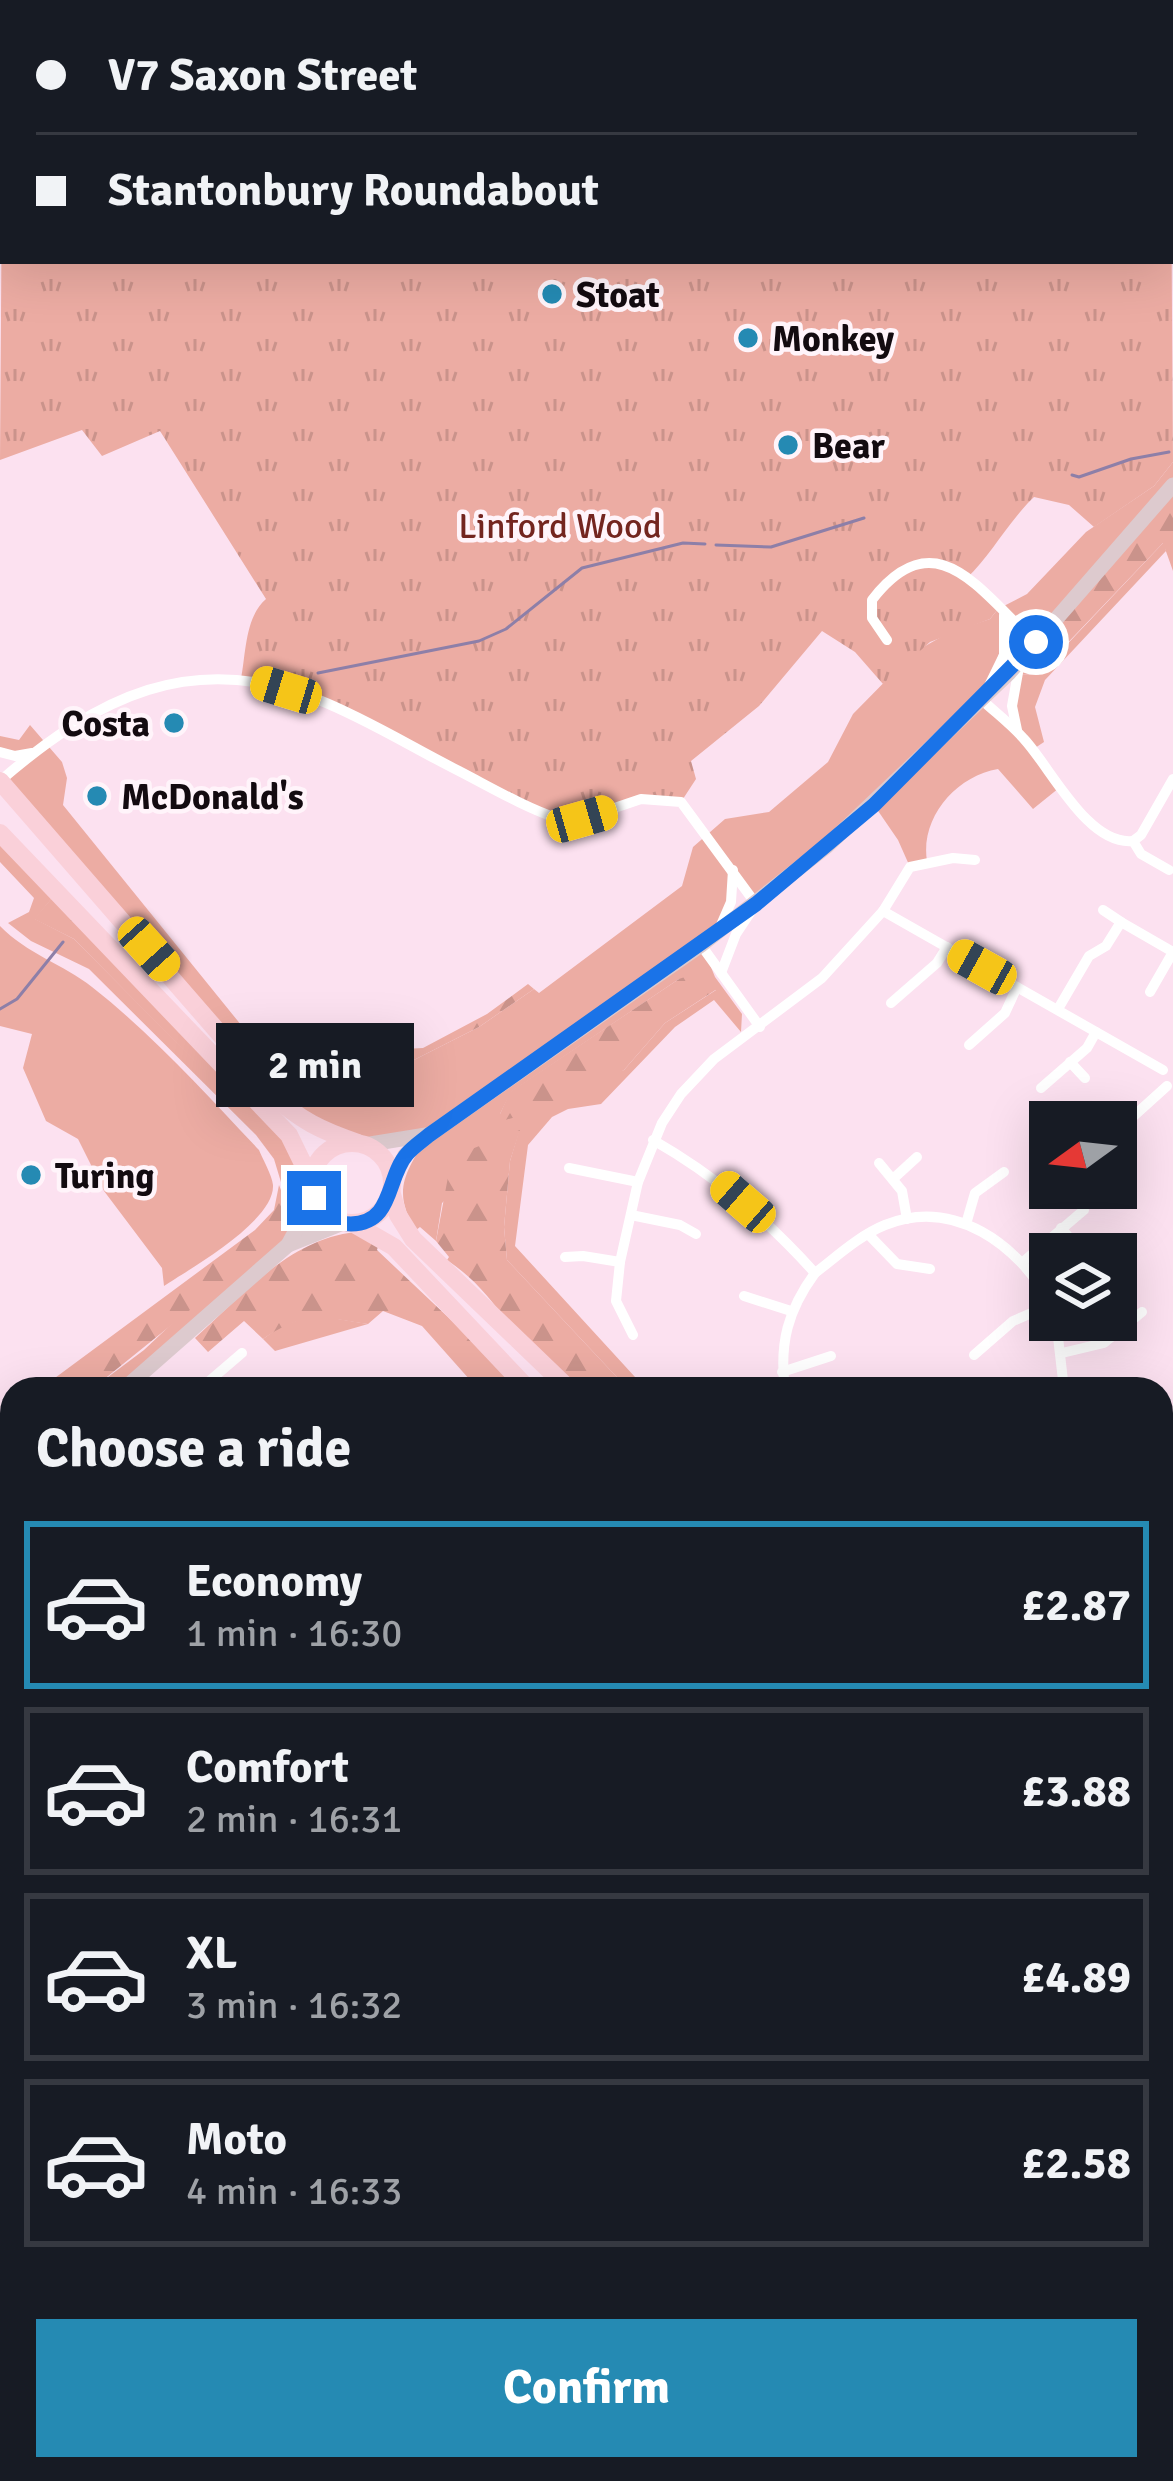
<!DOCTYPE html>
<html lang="en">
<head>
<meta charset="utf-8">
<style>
	:root { --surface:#171b24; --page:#20242c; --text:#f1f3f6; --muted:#9ea1a6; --line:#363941; --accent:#258ab3 }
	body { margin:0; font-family:Signika,sans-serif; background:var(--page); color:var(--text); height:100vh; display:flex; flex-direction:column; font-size:45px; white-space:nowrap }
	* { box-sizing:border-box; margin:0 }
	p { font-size:39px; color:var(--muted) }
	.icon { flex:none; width:66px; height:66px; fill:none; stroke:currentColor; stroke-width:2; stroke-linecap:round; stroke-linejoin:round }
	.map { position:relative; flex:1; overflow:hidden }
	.side { position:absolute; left:0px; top:1377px; width:1173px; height:1104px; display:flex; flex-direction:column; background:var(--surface); border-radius:36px 36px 0 0; box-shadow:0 12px 48px #0002 }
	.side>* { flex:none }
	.banner { position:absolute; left:0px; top:0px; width:1173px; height:264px; box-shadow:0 12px 48px #0002; display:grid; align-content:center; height:264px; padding:0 36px; background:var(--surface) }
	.needle { width:78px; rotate:255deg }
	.controls { position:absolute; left:1029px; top:1101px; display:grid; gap:24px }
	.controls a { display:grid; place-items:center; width:108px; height:108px; border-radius:0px; background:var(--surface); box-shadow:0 12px 48px #0002; font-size:60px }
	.end { position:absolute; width:54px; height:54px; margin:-27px; border:15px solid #1a73e8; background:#fff; box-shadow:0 0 0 6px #fff }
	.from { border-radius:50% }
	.bubble { position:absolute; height:84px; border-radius:0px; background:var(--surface); box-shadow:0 12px 48px #0002; font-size:39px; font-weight:800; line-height:84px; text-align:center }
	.car { position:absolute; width:36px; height:72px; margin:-36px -18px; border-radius:15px; box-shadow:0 0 9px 3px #0007; background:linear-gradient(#f5c518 24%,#345 0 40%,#f5c518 0 76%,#345 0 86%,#f5c518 0) }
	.banner b { display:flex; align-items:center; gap:42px; height:114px; font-size:45px }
	.banner b+b { border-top:3px solid var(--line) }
	.banner i { width:30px; height:30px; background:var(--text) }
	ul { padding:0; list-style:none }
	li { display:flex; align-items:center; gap:36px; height:168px; margin:0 24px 18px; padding:0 12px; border:6px solid var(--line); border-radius:0px }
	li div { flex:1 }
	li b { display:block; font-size:45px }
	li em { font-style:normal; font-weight:800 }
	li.active { border-color:var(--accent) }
	li>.icon { width:108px; height:108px; stroke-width:1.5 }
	h2 { padding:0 36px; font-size:54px; line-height:144px }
	.primary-button { display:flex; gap:24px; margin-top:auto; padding:24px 36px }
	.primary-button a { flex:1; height:138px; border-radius:0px; background:var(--accent); color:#fff; font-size:48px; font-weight:800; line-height:138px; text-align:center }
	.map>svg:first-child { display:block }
</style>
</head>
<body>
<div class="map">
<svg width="1173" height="2481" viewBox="0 0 1173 2481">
	<defs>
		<pattern id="forest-firs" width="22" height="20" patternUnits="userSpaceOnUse" patternTransform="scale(3)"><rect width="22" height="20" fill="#ecaca3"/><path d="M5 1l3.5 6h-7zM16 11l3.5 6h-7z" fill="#ca938b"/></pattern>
		<pattern id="park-tufts" width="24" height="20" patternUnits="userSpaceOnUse" patternTransform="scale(3)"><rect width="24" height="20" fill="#ecaca3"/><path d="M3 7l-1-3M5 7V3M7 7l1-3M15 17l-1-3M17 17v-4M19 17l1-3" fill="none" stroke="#ca938b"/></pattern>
		<pattern id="garden-dots" width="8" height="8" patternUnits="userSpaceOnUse" patternTransform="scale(3)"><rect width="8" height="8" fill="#ecaca3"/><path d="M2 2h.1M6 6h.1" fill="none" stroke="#ca938b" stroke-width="1.8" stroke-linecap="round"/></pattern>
	</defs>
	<rect width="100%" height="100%" fill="#fce1f0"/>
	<g fill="#ecaca3" fill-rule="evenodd">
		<path d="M1173 462V485L1036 642 1006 616V635L982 700 1016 731 1017 674 1038 675 1164 542 1166 551 1045 680 1035 707 1044 742 1032 750 1059 788 1033 809 998 769C956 776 920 818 927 861L910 867 898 840 874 805 756 904 734 872 727 914 702 945 715 977 742 1014 741 1032 714 1000 675 1027 601 1104 568 1109 552 1117 528 1145 515 1246 646 1389H628L507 1260 504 1227 510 1161 519 1131 442 1203 436 1241 420 1227 416 1230C391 1191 406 1171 428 1136L364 1145 297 1119 290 1096 272 1094 0 781 31 754 0 752V736L19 740 30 725 62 762 67 778 63 805 250 1036 258 1028 303 1070 360 1058 404 1065 479 1027 534 989 539 993 682 886 693 847 725 819 769 812 828 762 853 714 913 653 948 633 990 619 998 609 1027 594 1086 532 1154 486ZM679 979 716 990 665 1023 624 1070 500 1114 511 1092Z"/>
		<polygon points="0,833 57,892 35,919 74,939 211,1077 229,1073 289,1135 311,1180 288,1245 113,1389 92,1389 144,1350 290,1212 274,1159 256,1135 89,969 31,941 8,923 29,912 34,898 0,862"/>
		<path d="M0 926C27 954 63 964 92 987 152 1034 207 1095 259 1150 263 1160 272 1175 273 1185 275 1221 191 1268 164 1286L162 1268 104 1191 78 1139 46 1121 23 1068 32 1034 0 1026Z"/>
		<polygon points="314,1315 368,1324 275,1351 263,1339 281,1326"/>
	</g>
	<g fill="url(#forest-firs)">
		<polygon points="1173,485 1173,571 1163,543 1037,675 1017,674"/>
		<polygon points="57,892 229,1073 211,1078 74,939 34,919"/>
		<polygon points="702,971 717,989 665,1023 624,1070 565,1103 505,1120 500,1114 510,1092 679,979"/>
		<polygon points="528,984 534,989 479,1027 404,1065 360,1058 303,1070 291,1055 423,1048 487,1014"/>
		<path d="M520 1130 510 1161 504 1227 507 1260 628 1389H569C553 1373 534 1357 520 1339 497 1308 480 1282 447 1260L449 1257 436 1241 448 1177 464 1152Z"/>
		<polygon points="279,1185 290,1213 247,1264 92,1389 40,1389 255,1230 274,1210"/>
		<path d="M355 1232 379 1243 377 1250 524 1389H478L422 1326 383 1311 368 1324C324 1317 302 1311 263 1339L244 1321 208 1352 195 1338C243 1295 288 1240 355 1232Z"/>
	</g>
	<g fill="url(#park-tufts)">
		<polygon points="61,0 1150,0 1155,3 54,3"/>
		<path d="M1170 14 1173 462 1154 486 1094 527 1069 505 1034 497C1008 522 991 555 967 578L998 609 990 619 930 642 883 684 855 652 822 631 759 706 691 761 696 779 681 802 641 799 605 813 559 819 319 700 241 679C246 653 245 617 266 599L160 431 102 456 82 430 0 460 3 25V261H1170Z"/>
		<polygon points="0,2305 12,2346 12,2443 7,2447 12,2469 19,2469 26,2481 0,2481"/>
	</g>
	<polygon fill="url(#garden-dots)" points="964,2469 1103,2469 1090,2481 967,2481"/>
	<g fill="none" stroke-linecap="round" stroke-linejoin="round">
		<g stroke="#8d7fa8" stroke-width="3">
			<polyline points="1072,475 1079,477 1131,459 1169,452"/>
			<polyline points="716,545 771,547 864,518"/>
			<polyline points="318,673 479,641 506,629 582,568 683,543 705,544"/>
			<polyline points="0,1009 17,999 63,942"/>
		</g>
		<g stroke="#fff" stroke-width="10">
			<path d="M1004 615V655L982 700C996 713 1012 725 1024 739 1051 768 1088 846 1133 841"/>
			<path d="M887 640 872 618V600C937 516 982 595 1036 642"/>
			<polyline points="1017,730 1012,706 1019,667"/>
			<polyline points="0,752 15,756 32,753"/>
			<path d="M0 781C97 697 192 649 319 700 367 719 413 748 459 771 492 788 524 807 559 819H582L641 799 681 802 756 904 736 934 721 973"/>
			<polyline points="1133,841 1141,835 1173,779"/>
			<polyline points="1133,841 1141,854 1169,870"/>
			<polyline points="1103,910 1121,922"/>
			<polyline points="883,911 1163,1070"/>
			<polyline points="721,925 731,902 733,870"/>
			<polyline points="701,945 760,1027"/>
			<polyline points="891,1003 937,963 947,947"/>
			<polyline points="1058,1009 1089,956 1106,946 1121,922 1173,952 1150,992"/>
			<polyline points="969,1045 1005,1013 1017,987"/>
			<polyline points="1070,1062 1085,1078"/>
			<polyline points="1041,1088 1087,1048 1096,1032"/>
			<polyline points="1116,1132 1167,1086"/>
			<path d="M653 1140C716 1176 766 1219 815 1273 836 1257 860 1235 885 1225 954 1197 1019 1245 1050 1303"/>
			<polyline points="879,1163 902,1191 907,1219"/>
			<polyline points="569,1168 638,1182"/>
			<polyline points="894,1178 917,1157"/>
			<polyline points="631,1215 680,1225 696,1234"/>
			<polyline points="966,1224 975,1193 1004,1172"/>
			<polyline points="1061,1228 1073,1242"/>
			<polyline points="868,1234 897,1264 930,1269"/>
			<polyline points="565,1257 583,1256 620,1262"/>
			<polyline points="1024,1261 1084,1210"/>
			<polyline points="744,1296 791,1311"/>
			<polyline points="1056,1320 1064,1389"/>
			<polyline points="633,1335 616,1301 620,1262 638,1182 662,1123 681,1094 714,1059 822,978 883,911 910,867 953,858 975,860"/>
			<polyline points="1062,1353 1104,1343 1142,1312"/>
			<polyline points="974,1355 1013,1321 1050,1305"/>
			<polyline points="782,1372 831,1356"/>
			<polyline points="702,1382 706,1389"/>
			<polyline points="200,1389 242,1353"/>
			<path d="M785 1389C779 1343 788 1310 815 1273"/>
			<polyline points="1161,1510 1169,1503"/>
			<polyline points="0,1550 12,1541"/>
			<polyline points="0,1593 12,1603"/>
			<polyline points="1161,1618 1173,1608"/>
			<polyline points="1161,1700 1173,1714"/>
			<polyline points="0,1703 12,1706"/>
			<polyline points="1172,1838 1173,1840"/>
			<polyline points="1161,1925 1173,1918"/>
			<polyline points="285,2469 288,2481"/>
			<polyline points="853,2469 860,2481"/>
			<polyline points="81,2481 88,2469"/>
			<polyline points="894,2481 898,2469"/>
		</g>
		<g stroke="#ddcace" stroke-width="15">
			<polyline points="1150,0 1155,3"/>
			<polyline points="1170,14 1173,16"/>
			<polyline points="364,1145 426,1135"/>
			<polyline points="392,1182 405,1155 429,1135 701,945 827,846 1009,673 1173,485"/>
			<polyline points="288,1245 343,1223"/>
			<polyline points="124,1389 288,1245 303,1217 311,1184"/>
			<polyline points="0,1477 12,1470"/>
			<polyline points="0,2051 12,2051"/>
			<polyline points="692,2469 695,2481"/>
			<polyline points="530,2481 554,2469"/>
			<polyline points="1149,2481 1173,2456"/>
		</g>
		<g stroke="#fad0d9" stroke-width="18">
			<path d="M0 781 272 1094C299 1120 322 1131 358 1143"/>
			<polyline points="0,833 289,1135 311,1180"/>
			<circle cx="352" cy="1183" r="40"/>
			<polyline points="391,1191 398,1215 413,1239 569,1389"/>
			<polyline points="354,1224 394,1247 528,1389"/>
			<polyline points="1161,2070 1173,2084"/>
			<polyline points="1161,2098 1173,2111"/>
		</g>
	</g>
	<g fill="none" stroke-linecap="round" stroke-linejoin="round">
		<path stroke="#1a73e8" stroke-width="15" d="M314 1198C322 1212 333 1224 351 1224 394 1223 386 1178 407 1154 413 1147 422 1141 429 1135L756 904 874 805 1036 642"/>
	</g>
	<g fill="#258ab3" stroke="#fff4fa" stroke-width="4.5">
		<circle cx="552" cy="294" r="12"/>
		<circle cx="748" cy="338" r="12"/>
		<circle cx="788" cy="445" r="12"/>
		<circle cx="174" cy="723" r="12"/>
		<circle cx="97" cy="796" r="12"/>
		<circle cx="31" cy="1175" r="12"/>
	</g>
	<g text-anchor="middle" stroke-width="9" stroke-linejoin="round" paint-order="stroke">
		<g font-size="36" font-weight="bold" fill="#130b10" stroke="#fff4fa" text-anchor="start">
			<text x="576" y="307">Stoat</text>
			<text x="772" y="351">Monkey</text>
			<text x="812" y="458">Bear</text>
			<text x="150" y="736" text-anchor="end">Costa</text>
			<text x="121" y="809">McDonald's</text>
			<text x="55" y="1188">Turing</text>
		</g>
		<g font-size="36" fill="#73251f" stroke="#fff4fa">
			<text x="560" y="538">Linford Wood</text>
		</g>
	</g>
</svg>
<div class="controls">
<a><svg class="needle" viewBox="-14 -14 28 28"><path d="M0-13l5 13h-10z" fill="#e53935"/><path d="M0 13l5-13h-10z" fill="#9ea1a6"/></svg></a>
<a><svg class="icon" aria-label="layers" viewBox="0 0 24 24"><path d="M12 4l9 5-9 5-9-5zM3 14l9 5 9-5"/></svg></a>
</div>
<i class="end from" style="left:1036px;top:642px"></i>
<i class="end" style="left:314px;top:1198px"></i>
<div class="bubble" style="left:216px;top:1023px;width:198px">2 min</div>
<i class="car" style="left:286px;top:690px;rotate:287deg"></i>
<i class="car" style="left:582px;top:819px;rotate:74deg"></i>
<i class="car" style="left:149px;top:949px;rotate:138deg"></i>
<i class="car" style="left:982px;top:967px;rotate:299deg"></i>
<i class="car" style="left:743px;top:1202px;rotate:311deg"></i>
<div class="banner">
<b><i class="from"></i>V7 Saxon Street</b>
<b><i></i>Stantonbury Roundabout</b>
</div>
<section class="side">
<h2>Choose a ride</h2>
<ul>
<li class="active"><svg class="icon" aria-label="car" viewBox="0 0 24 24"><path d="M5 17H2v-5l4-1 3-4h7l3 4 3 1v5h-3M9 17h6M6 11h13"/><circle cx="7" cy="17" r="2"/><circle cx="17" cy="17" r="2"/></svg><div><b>Economy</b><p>1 min · 16:30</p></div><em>£2.87</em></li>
<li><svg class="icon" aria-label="car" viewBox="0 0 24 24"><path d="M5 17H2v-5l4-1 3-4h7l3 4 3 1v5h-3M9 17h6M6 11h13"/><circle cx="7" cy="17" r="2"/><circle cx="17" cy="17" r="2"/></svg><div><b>Comfort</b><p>2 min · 16:31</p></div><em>£3.88</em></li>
<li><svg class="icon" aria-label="car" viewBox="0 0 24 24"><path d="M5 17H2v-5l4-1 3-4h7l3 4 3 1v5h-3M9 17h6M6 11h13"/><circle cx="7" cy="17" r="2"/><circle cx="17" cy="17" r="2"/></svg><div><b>XL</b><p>3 min · 16:32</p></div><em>£4.89</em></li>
<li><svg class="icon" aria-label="car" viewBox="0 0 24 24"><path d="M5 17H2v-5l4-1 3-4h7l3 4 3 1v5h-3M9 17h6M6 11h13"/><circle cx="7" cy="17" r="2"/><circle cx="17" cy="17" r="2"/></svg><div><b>Moto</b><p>4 min · 16:33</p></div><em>£2.58</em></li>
</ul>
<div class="primary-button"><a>Confirm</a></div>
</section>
</div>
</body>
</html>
